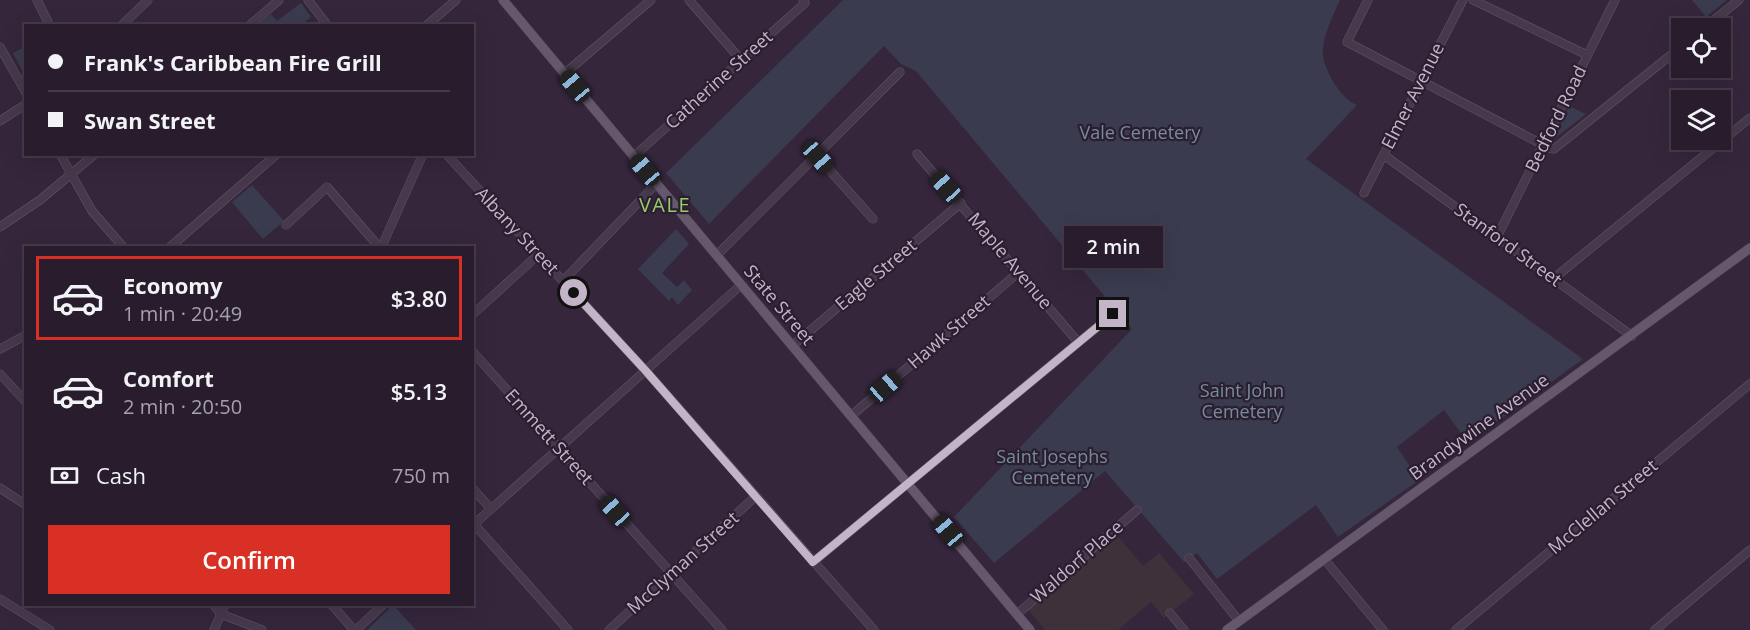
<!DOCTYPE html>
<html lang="en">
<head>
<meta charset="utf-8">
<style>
	:root { --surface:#281c2d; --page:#302535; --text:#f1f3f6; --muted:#a5a1aa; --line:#443a49; --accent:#d93025 }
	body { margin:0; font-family:"Open Sans",sans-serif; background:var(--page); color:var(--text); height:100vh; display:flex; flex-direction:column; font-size:22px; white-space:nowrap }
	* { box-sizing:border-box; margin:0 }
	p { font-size:20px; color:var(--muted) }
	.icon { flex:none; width:33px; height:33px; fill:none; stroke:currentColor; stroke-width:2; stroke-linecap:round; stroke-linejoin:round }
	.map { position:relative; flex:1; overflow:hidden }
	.sheet { position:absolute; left:24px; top:246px; width:450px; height:360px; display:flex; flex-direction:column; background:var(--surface); border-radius:0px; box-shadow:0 6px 24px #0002,0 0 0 2px var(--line) }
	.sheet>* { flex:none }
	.banner { position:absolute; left:24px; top:24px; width:450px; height:132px; border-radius:0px; box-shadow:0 6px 24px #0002,0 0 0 2px var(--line); display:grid; align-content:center; height:132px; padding:0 24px; background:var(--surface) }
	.buttons { position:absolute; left:1671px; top:18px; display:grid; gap:12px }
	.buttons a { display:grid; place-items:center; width:60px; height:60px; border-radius:0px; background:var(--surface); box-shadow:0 6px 24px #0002,0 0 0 2px var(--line); font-size:30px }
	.end { position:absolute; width:27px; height:27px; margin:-14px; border:8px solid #c3b5c7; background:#111; box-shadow:0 0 0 3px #111 }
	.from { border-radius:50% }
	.bubble { position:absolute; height:42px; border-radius:0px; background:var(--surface); box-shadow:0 6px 24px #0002,0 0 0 2px var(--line); font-size:20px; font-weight:600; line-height:42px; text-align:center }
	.car { position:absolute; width:18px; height:36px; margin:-18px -9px; border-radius:8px; box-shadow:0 0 4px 2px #0007; background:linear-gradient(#222 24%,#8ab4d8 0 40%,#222 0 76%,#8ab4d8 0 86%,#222 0) }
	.banner b { display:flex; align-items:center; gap:21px; height:57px; font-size:22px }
	.banner b+b { border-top:2px solid var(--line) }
	.banner i { width:15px; height:15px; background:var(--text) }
	ul { padding:10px 0 0; list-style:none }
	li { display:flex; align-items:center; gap:18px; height:84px; margin:0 12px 9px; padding:0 12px; border:3px solid transparent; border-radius:0px }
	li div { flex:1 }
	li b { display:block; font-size:22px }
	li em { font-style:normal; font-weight:600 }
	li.active { border-color:var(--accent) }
	li>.icon { width:54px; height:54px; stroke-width:1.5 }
	.pay { display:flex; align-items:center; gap:15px; height:66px; padding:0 24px; font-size:22px }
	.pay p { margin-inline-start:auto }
	.cta { display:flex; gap:12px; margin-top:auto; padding:12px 24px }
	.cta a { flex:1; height:69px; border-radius:0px; background:var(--accent); color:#fff; font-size:24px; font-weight:600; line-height:69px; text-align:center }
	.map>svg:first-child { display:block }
</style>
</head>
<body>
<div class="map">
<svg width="1750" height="630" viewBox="0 0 1750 630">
	<rect width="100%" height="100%" fill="#35263c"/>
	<polygon fill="#3e313a" points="1116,534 1143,566 1159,553 1194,594 1164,618 1151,602 1118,630 1045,630 1027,608"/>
	<g fill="#3a3b4f">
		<path d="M843 0H1340C1333 15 1325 32 1323 48 1320 65 1341 100 1357 105L1306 159 1583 359 1468 443 1444 410 1397 447 1419 480 1338 537 1316 505 1217 579 1197 553 1184 562 1105 471 994 563 954 517 1132 329 916 71 901 64 884 46 709 224 666 173Z"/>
		<polygon points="1692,0 1727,0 1706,17"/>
		<polygon points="301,3 311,17 301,25 265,25 261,22 271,14 277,21"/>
		<polygon points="25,47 25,76 13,53"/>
		<polygon points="1569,106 1586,114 1554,139"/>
		<polygon points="252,185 284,221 263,239 232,202"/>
		<polygon points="676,229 689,244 662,273 677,287 684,280 692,290 678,305 672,297 669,301 638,269"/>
		<polygon points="393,605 416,630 367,630"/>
	</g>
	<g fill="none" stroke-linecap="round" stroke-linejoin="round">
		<g stroke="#65576a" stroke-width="9">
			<g id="minor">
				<polyline points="37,0 50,26"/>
				<polyline points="308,0 328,26"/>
				<polyline points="689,0 741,60"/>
				<polyline points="1368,0 1347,42 1549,148 1554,149 1682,46"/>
				<polyline points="1473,0 1587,55"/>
				<polyline points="121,26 148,0"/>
				<polyline points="249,26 279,0"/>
				<polyline points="426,26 456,0"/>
				<polyline points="1704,28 1739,0"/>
				<polyline points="0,47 26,93"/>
				<polyline points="564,74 651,0"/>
				<polyline points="0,121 26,104"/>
				<polyline points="60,154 92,211 124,248"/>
				<polyline points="446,154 645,370 874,630"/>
				<polyline points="917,154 1078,342"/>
				<polyline points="1384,155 1632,336"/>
				<polyline points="633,157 805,3 803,0"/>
				<polyline points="818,157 873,219"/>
				<polyline points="1364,193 1463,0"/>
				<polyline points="286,225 327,187 380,248"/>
				<polyline points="0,227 40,200 95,154"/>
				<polyline points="1497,237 1615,0"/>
				<polyline points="169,248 277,154"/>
				<polyline points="381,248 423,154"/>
				<polyline points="717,255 900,72"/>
				<polyline points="1553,279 1750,118"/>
				<polyline points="563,281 656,184"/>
				<polyline points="472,315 539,254"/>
				<polyline points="792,346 961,203"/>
				<polyline points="0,349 26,335"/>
				<polyline points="472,351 722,630"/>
				<polyline points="0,374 26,402"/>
				<polyline points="851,416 1019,272"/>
				<polyline points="0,488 26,505"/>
				<polyline points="472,488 491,509"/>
				<polyline points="474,524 568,630"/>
				<polyline points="472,526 741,285"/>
				<polyline points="1189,558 1239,621"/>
				<polyline points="1325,560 1383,630"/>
				<polyline points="813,562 1113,314"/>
				<polyline points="0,599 50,630"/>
				<polyline points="213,604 221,614 262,630"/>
				<polyline points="331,604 354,630"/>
				<polyline points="1170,613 1184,630"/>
				<polyline points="1017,614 1137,510"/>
				<polyline points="214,630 225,604"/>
				<polyline points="356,630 384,604"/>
				<polyline points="609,630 756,496"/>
				<polyline points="1456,630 1750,384"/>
				<polyline points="1655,630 1750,550"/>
			</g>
		</g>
		<g stroke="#504255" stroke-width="10">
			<g id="major">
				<polyline points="503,0 1030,630"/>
				<polyline points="1227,630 1750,248"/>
			</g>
		</g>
		<use href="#minor" stroke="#47394c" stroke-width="8"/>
		<use href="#major" stroke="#66586c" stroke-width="9"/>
	</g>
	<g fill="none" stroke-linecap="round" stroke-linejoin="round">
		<polyline stroke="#c3b5c7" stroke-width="8" points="574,293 645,370 813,562 1113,314"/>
	</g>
	<g text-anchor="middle" stroke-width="4.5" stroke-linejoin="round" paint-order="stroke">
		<g font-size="18" fill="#c3b5c7" stroke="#2c1e31">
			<text transform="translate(719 80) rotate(-42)" y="6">Catherine Street</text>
			<text transform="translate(1413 96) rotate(-63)" y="6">Elmer Avenue</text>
			<text transform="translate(1556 119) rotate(-64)" y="6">Bedford Road</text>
			<text transform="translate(517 231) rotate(47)" y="6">Albany Street</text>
			<text transform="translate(1508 245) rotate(36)" y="6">Stanford Street</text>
			<text transform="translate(1010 261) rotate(50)" y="6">Maple Avenue</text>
			<text transform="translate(876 275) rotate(-40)" y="6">Eagle Street</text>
			<text transform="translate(779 305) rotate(50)" y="6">State Street</text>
			<text transform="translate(949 332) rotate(-41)" y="6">Hawk Street</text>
			<text transform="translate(1479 427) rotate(-36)" y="6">Brandywine Avenue</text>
			<text transform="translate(549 437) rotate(48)" y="6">Emmett Street</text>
			<text transform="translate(1603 507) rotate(-40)" y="6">McClellan Street</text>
			<text transform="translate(1077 562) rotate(-41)" y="6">Waldorf Place</text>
			<text transform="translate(683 563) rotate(-42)" y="6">McClyman Street</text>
		</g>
		<g font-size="18" fill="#758d9b" stroke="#2c1e31">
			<text x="1140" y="139">Vale Cemetery</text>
			<text x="1242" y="397">Saint John<tspan x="1242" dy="21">Cemetery</tspan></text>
			<text x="1052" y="463">Saint Josephs<tspan x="1052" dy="21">Cemetery</tspan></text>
		</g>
		<g font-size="20" letter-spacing="1.5" fill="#95cc6b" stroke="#2c1e31">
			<text x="665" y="212">VALE</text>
		</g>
	</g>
</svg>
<div class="buttons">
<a><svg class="icon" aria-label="locate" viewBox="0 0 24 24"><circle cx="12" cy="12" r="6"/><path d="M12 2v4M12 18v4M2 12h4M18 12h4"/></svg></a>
<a><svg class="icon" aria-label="layers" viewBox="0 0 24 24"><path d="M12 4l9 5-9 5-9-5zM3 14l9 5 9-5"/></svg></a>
</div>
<i class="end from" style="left:574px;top:293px"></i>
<i class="end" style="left:1113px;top:314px"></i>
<div class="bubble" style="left:1064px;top:226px;width:99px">2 min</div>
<i class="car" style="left:575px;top:86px;rotate:320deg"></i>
<i class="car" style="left:818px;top:157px;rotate:139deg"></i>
<i class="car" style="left:645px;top:170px;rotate:320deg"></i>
<i class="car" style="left:946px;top:187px;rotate:318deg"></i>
<i class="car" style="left:885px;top:387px;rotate:49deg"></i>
<i class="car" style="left:615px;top:511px;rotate:318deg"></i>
<i class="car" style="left:948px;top:531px;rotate:320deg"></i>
<div class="banner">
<b><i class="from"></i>Frank's Caribbean Fire Grill</b>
<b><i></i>Swan Street</b>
</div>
<section class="sheet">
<ul>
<li class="active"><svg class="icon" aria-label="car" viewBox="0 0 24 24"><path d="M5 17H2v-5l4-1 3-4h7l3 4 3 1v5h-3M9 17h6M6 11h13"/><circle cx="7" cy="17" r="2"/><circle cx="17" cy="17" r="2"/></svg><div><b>Economy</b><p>1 min · 20:49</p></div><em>$3.80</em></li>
<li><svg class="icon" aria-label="car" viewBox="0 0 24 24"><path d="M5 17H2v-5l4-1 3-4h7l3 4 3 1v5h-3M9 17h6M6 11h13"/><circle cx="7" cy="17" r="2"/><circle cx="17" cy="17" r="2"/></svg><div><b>Comfort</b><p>2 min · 20:50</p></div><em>$5.13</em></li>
</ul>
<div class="pay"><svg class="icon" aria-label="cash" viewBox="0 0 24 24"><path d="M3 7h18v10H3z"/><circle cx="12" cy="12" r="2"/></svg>Cash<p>750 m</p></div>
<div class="cta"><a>Confirm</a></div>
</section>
</div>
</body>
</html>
